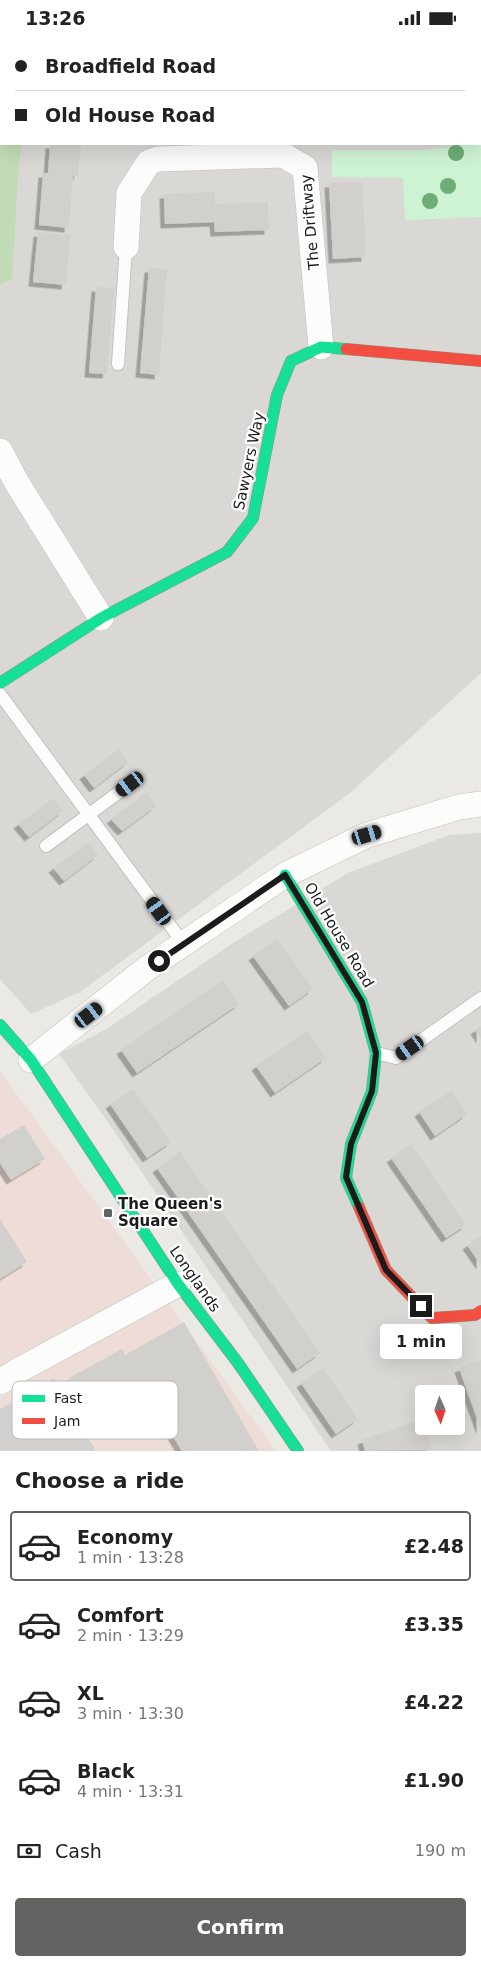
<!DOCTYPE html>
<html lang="en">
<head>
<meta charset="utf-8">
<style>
	:root { --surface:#fff; --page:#f2f2f2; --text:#222; --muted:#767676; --line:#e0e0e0; --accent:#636361 }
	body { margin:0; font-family:"DejaVu Sans",sans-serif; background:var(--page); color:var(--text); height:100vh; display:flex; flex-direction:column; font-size:19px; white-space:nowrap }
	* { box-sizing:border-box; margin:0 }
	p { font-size:16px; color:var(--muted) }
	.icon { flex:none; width:28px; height:28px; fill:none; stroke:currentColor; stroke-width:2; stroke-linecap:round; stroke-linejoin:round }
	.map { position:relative; height:1416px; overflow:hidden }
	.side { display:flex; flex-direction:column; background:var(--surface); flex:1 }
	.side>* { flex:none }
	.hud { position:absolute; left:0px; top:0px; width:481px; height:110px; box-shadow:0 5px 20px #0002; display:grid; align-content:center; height:110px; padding:0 15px; background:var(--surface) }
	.needle { width:32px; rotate:177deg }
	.controls { position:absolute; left:415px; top:1350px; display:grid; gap:10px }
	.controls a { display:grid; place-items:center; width:50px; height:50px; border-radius:5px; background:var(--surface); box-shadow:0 5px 20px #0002; font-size:25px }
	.end { position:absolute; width:22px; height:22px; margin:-11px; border:6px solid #1b1b1b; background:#fff; box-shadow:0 0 0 2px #fff }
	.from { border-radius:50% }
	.bubble { position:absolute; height:35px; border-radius:5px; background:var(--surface); box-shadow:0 5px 20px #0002; font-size:16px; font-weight:700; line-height:35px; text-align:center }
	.car { position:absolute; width:15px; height:30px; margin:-15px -8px; border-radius:6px; box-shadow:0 0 4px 1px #0007; background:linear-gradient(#222 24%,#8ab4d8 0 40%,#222 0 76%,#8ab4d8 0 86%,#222 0) }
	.hud b { display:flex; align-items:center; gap:18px; height:48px; font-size:19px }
	.hud b+b { border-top:1px solid var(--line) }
	.hud i { width:12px; height:12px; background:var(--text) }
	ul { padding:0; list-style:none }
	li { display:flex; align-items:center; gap:15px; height:70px; margin:0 10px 8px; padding:0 5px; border:2px solid transparent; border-radius:5px }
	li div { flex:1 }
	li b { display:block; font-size:19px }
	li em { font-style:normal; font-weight:700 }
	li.current { border-color:var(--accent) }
	li>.icon { width:45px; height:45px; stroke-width:1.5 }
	h2 { padding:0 15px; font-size:22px; line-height:60px }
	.pay { display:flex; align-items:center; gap:12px; height:55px; padding:0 15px; font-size:19px }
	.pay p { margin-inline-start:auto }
	.action { display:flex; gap:10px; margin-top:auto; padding:10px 15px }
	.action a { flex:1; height:58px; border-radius:5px; background:var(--accent); color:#fff; font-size:20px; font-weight:700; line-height:58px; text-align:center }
	.status { display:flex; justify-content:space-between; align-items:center; height:35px; padding:0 25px; background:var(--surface); direction:ltr }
	.status svg { height:14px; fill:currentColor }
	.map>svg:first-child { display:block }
</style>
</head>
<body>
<div class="status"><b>13:26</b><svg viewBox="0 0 49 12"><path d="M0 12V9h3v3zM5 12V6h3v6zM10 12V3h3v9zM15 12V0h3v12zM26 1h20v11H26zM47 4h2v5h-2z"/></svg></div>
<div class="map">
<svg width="481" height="1416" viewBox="0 0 481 1416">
	<defs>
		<filter id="shadow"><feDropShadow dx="-4.5" dy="4.5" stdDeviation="0" flood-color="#0004"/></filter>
	</defs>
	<rect width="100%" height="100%" fill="#eae9e3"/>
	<g fill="#d9d8d5" fill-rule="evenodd">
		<path d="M0 0H481V638L350 758 80 957 31 979 0 944ZM1 1H480V109H1Z"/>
		<path d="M481 798V1416H331L103 1080 59 1019 108 993 236 906 348 838 449 800ZM424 1359H456V1391H424Z"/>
	</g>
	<polygon fill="#eddcd7" points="0,1036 276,1416 0,1416"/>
	<polygon fill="#c0dbb6" points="2,109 22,109 19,126 12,243 0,250 0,111"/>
	<polygon fill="#cef3d2" points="481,108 481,182 405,185 403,143 332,142 332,115 427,115"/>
	<g fill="#d2d0cc" filter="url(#shadow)">
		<polygon points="50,109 81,109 78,141 73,140 69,193 39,190 43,138 48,138"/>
		<polygon points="362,147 366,222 333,224 329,148"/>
		<polygon points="215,157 215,169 268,167 269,195 215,197 214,187 165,189 164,159"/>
		<polygon points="38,197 70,200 66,250 33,247"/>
		<polygon points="149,233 167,234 159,340 140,338"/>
		<polygon points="96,252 114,254 107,339 89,338"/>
		<polygon points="119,714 128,727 94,753 84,740"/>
		<polygon points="147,757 156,771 122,796 111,784"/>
		<polygon points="54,763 63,776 29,802 18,789"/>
		<polygon points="89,807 98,820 64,846 53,833"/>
		<polygon points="277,904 313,954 289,971 253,921"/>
		<polygon points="223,945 239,969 137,1038 121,1015"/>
		<polygon points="481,991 481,1004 475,995"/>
		<polygon points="307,996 326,1023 275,1058 256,1031"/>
		<polygon points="133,1054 171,1107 147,1123 110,1069"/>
		<polygon points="451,1056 467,1079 435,1101 419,1077"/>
		<polygon points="24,1090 45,1124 11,1145 0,1128 0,1104"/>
		<polygon points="411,1109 466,1190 446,1203 391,1123"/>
		<polygon points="180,1117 320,1318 297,1334 157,1133"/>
		<polygon points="0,1184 27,1227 0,1244"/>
		<polygon points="481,1201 481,1230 467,1210"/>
		<polygon points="184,1287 259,1416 182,1416 142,1350 88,1379 69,1343 122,1314 125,1320"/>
		<polygon points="481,1325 481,1395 459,1333"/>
		<polygon points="323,1333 358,1384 336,1399 301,1348"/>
		<polygon points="54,1343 96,1416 0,1416 0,1374"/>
		<polygon points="421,1385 432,1415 365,1416 362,1405"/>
	</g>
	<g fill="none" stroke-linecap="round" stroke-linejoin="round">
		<g stroke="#c2c2bf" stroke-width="14">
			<g id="lane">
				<polyline points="118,329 126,212"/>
				<polyline points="0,659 183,908"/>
				<polyline points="46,811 130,749"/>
				<polyline points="376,1018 396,1023 481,963"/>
			</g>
		</g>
		<g stroke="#c2c2bf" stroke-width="26">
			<g id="street">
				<polyline points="126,212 129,158 149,127 158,124 283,120 305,133 321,312"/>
				<polyline points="0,416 17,448 101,583"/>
				<polyline points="31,1025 146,934 285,840 367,800 459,772 481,769"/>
				<polyline points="0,1347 21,1334 178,1249"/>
			</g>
		</g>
		<g stroke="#90947b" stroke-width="12">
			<g id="fast">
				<polyline points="0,648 101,583 227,517 253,483 277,360 291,326 321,312 346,314"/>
				<polyline points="285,840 362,967 376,1018 372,1056 351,1109 346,1143 359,1172"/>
				<polyline points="0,990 31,1025 178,1249 238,1328 298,1416"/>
			</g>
		</g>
		<g stroke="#90947b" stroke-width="12">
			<g id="jam">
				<polyline points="346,314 481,326"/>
				<polyline points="359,1172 386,1235 432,1283 475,1280 481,1276"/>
			</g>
		</g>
		<use href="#lane" stroke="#fcfcfb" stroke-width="12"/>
		<use href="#street" stroke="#fcfcfb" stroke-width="25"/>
		<use href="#fast" stroke="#16e098" stroke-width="11"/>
		<use href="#jam" stroke="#f24e42" stroke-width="11"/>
	</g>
	<g fill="#6dad76">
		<circle cx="456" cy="118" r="8"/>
		<circle cx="448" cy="151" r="8"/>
		<circle cx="430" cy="166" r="8"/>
	</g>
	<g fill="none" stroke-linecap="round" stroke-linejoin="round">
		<polyline stroke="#1b1b1b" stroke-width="6" points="159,926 285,840 362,967 376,1018 372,1056 351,1109 346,1142 386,1235 421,1271"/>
	</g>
	<rect fill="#636361" stroke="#fff" stroke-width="2" x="103" y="1173" width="10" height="10" rx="2.5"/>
	<g text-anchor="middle" stroke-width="4.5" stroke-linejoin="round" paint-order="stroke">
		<g font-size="15" fill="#1b1b1b" stroke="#fff">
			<text transform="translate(310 187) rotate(-95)" y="5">The Driftway</text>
			<text transform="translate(249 426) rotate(-78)" y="5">Sawyers Way</text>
			<text transform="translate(339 900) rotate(59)" y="5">Old House Road</text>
			<text transform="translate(195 1244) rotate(55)" y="5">Longlands</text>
		</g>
		<g font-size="15" font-weight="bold" fill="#1b1b1b" stroke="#fff" text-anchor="start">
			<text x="118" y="1174">The Queen's<tspan x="118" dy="17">Square</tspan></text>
		</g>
	</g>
	<rect x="12" y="1346" width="166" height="58" rx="8" fill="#fff" stroke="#bbb" stroke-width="1"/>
	<rect x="22" y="1360" width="23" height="7" fill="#16e098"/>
	<rect x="22" y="1383" width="23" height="6" fill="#f24e42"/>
	<g font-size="14" fill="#1b1b1b">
		<text x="54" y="1368">Fast</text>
		<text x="54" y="1391">Jam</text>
	</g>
</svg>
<div class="controls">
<a><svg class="needle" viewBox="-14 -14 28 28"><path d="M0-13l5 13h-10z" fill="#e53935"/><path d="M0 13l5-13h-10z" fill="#767676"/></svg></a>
</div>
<i class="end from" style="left:159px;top:926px"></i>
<i class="end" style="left:421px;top:1271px"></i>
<div class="bubble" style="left:380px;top:1289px;width:82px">1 min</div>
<i class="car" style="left:130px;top:749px;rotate:233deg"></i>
<i class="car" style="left:367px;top:800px;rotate:73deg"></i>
<i class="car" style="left:159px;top:876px;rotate:324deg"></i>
<i class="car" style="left:89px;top:980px;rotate:52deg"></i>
<i class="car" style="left:410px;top:1013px;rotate:235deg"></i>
<div class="hud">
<b><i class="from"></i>Broadfield Road</b>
<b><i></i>Old House Road</b>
</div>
</div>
<section class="side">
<h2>Choose a ride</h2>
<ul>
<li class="current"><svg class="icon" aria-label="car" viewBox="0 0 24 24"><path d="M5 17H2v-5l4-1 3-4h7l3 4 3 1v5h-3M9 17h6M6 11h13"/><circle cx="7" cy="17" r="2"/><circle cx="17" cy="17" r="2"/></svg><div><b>Economy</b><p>1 min · 13:28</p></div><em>£2.48</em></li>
<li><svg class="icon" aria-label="car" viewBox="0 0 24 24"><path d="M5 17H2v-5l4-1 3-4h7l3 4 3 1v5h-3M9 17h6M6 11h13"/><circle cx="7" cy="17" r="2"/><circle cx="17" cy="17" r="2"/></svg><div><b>Comfort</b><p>2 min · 13:29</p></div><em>£3.35</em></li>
<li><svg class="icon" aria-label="car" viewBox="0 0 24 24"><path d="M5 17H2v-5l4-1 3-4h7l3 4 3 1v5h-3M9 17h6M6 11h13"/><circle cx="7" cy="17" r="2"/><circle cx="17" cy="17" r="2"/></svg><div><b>XL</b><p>3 min · 13:30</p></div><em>£4.22</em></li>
<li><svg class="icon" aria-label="car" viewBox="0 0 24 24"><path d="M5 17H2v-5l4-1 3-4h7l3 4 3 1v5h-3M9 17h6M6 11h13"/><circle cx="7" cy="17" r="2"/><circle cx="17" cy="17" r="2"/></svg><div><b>Black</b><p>4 min · 13:31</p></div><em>£1.90</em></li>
</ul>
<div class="pay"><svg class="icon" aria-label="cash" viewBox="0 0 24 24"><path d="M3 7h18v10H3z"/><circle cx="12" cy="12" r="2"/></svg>Cash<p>190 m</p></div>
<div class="action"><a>Confirm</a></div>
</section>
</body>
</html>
